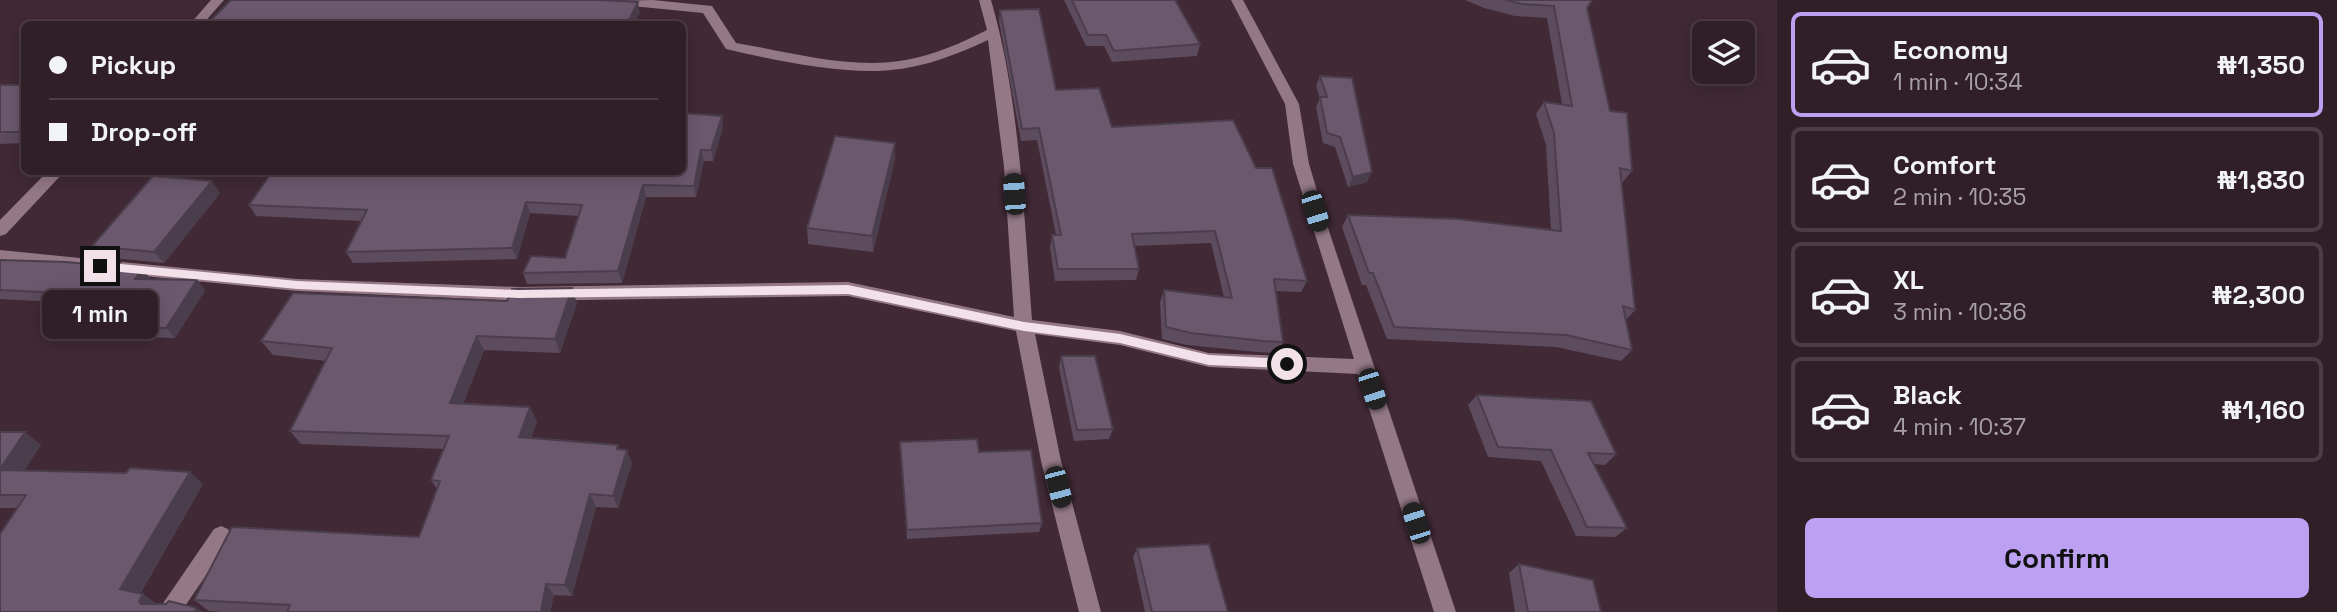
<!DOCTYPE html>
<html lang="en">
<head>
<meta charset="utf-8">
<style>
	:root { --surface:#311f28; --page:#392730; --text:#f1f3f6; --muted:#a8a2a8; --line:#4c3d45; --accent:#bca0f2 }
	body { margin:0; font-family:"Space Grotesk",sans-serif; background:var(--page); color:var(--text); height:100vh; display:flex; flex-direction:column; font-size:26px; white-space:nowrap }
	* { box-sizing:border-box; margin:0 }
	p { font-size:23px; color:var(--muted) }
	.icon { flex:none; width:38px; height:38px; fill:none; stroke:currentColor; stroke-width:2; stroke-linecap:round; stroke-linejoin:round }
	.map { position:relative; flex:1; overflow:hidden }
	.side { display:flex; flex-direction:column; background:var(--surface); width:560px }
	.side>* { flex:none }
	.guide { position:absolute; left:21px; top:21px; width:665px; height:154px; border-radius:10px; box-shadow:0 4px 18px #0003,0 0 0 2px var(--line); display:grid; align-content:center; height:154px; padding:0 28px; background:var(--surface) }
	.tools { position:absolute; left:1692px; top:21px; display:grid; gap:14px }
	.tools a { display:grid; place-items:center; width:63px; height:63px; border-radius:10px; background:var(--surface); box-shadow:0 4px 18px #0003,0 0 0 2px var(--line); font-size:35px }
	.end { position:absolute; width:32px; height:32px; margin:-16px; border:9px solid #f2e1e9; background:#111; box-shadow:0 0 0 4px #111 }
	.from { border-radius:50% }
	.bubble { position:absolute; height:49px; border-radius:10px; background:var(--surface); box-shadow:0 4px 18px #0003,0 0 0 2px var(--line); font-size:23px; font-weight:700; line-height:49px; text-align:center }
	.car { position:absolute; width:21px; height:42px; margin:-21px -10px; border-radius:9px; box-shadow:0 0 5px 2px #0007; background:linear-gradient(#222 24%,#8ab4d8 0 40%,#222 0 76%,#8ab4d8 0 86%,#222 0) }
	.guide b { display:flex; align-items:center; gap:24px; height:66px; font-size:26px }
	.guide b+b { border-top:2px solid var(--line) }
	.guide i { width:18px; height:18px; background:var(--text) }
	ul { padding:12px 0 0; list-style:none }
	li { display:flex; align-items:center; gap:21px; height:105px; margin:0 14px 10px; padding:0 14px; border:4px solid var(--line); border-radius:10px }
	li div { flex:1 }
	li b { display:block; font-size:26px }
	li em { font-style:normal; font-weight:700 }
	li.active { border-color:var(--accent) }
	li>.icon { width:63px; height:63px; stroke-width:1.5 }
	.button { display:flex; gap:14px; margin-top:auto; padding:14px 28px }
	.button a { flex:1; height:80px; border-radius:10px; background:var(--accent); color:#111; font-size:28px; font-weight:700; line-height:80px; text-align:center }
	main { display:flex; flex:1; min-height:0 }
	.map>svg:first-child { display:block }
</style>
</head>
<body>
<main>
<div class="map">
<svg width="1777" height="612" viewBox="0 0 1777 612">
	<rect width="100%" height="100%" fill="#412936"/>
	<g fill="none" stroke-linecap="round" stroke-linejoin="round">
		<g fill="#947886" fill-rule="evenodd">
			<polygon points="211,0 224,0 203,24 190,24"/>
			<path d="M653 0 712 6 736 43C791 52 850 70 906 60 934 55 961 43 987 30L979 0H991C1020 99 1024 217 1032 320L1120 331 1209 353 1354 359 1293 164 1285 104 1231 0H1243L1299 104 1309 164 1330 234 1456 612H1434L1358 374 1209 367 1120 345 1035 334 1061 461 1101 612H1079L1041 461 1016 331 848 296 519 301 297 291 122 274 114 268 122 262 297 279 519 287 848 282 1014 317 1004 167 988 40C958 54 925 67 891 70 844 75 773 60 726 49L703 13 622 5 616 1Z"/>
			<polygon points="47,172 64,172 6,234 0,236 0,220"/>
			<polygon points="0,250 80,258 88,264 80,270 0,262"/>
			<polygon points="221,526 228,529 231,536 228,543 181,612 157,612 214,529"/>
		</g>
	</g>
	<g fill="#5c4c5e">
		<polygon points="1064,0 1105,0 1200,44 1197,56 1112,62 1104,46 1086,46"/>
		<polygon points="1465,0 1593,0 1587,9 1610,111 1632,171 1622,183 1621,183 1635,310 1626,320 1632,350 1621,361 1556,347 1387,339 1366,285 1362,285 1342,227 1348,215 1551,230 1546,145 1536,114 1544,102 1562,104 1547,18 1515,16 1484,8"/>
		<polygon points="1000,10 1056,90 1112,127 1307,281 1301,292 1275,291 1283,342 1277,353 1257,352 1187,345 1162,339 1160,302 1164,290 1224,297 1211,243 1134,246 1139,269 1136,280 1055,281 1050,247 1052,235 1056,235 1037,140 1021,141 999,21"/>
		<polygon points="1320,76 1367,182 1348,187 1335,147 1323,143 1316,107 1320,98 1316,86"/>
		<polygon points="0,85 24,85 24,143 0,144"/>
		<polygon points="682,113 723,127 713,161 704,161 696,197 646,197 622,283 527,284 523,273 565,258 579,216 530,213 517,259 353,263 346,252 361,221 256,216 249,205 480,172 682,172"/>
		<polygon points="895,159 873,252 808,244 807,228"/>
		<polygon points="220,193 164,263 103,257 92,246"/>
		<polygon points="0,260 151,279 197,280 205,290 175,338 88,336 79,326 94,304 0,299"/>
		<polygon points="577,303 560,353 484,350 463,404 537,421 531,438 618,445 619,449 632,463 618,508 596,507 572,596 554,595 550,612 222,612 209,611 194,600 419,537 437,489 431,480 444,449 301,444 290,431 326,361 273,355 261,341"/>
		<polygon points="1061,356 1113,429 1109,439 1074,441 1059,368"/>
		<polygon points="1477,395 1616,454 1605,465 1594,464 1627,528 1615,537 1576,536 1541,461 1488,457 1468,405"/>
		<polygon points="0,432 41,445 24,470 203,484 140,594 143,594 156,604 197,608 203,612 0,612 17,508 0,508"/>
		<polygon points="900,442 979,452 1042,523 1039,532 907,539"/>
		<polygon points="1137,548 1228,612 1145,612 1133,557"/>
		<polygon points="1519,564 1601,612 1515,612 1509,573"/>
	</g>
	<g fill="#4b3e4c">
		<polygon points="638,2 640,13 635,24 627,24"/>
		<polygon points="722,116 723,127 713,161 711,150"/>
		<polygon points="24,123 24,139 18,132"/>
		<polygon points="895,143 895,159 873,252 872,236"/>
		<polygon points="701,150 704,161 696,197 694,186"/>
		<polygon points="1372,172 1367,182 1348,187 1353,177"/>
		<polygon points="212,181 220,193 164,263 154,252"/>
		<polygon points="643,185 646,197 622,283 618,271"/>
		<polygon points="526,202 530,213 517,259 512,248"/>
		<polygon points="142,269 151,279 135,279"/>
		<polygon points="197,280 205,290 175,338 166,328"/>
		<polygon points="572,288 577,303 560,353 555,339"/>
		<polygon points="477,336 484,350 458,416 450,403"/>
		<polygon points="530,407 537,421 526,451 519,437"/>
		<polygon points="25,432 41,445 17,482 0,469"/>
		<polygon points="627,450 632,463 618,508 613,496"/>
		<polygon points="190,472 203,484 136,600 120,589"/>
		<polygon points="590,494 596,507 572,596 565,585"/>
		<polygon points="546,584 554,595 550,612 541,612"/>
		<polygon points="143,594 158,606 155,612 139,601"/>
		<polygon points="197,608 203,612 194,612"/>
	</g>
	<g fill="#6b586d" stroke="#4b3e4c" stroke-width="2">
		<polygon points="231,0 599,0 638,2 627,24 207,24"/>
		<polygon points="1072,0 1175,0 1200,44 1114,51 1106,35 1088,35"/>
		<polygon points="1506,0 1592,0 1587,8 1610,111 1627,113 1632,171 1620,168 1635,310 1623,306 1632,350 1566,335 1394,327 1373,273 1369,273 1348,215 1458,219 1561,231 1554,133 1544,102 1572,106 1554,6 1522,4"/>
		<polygon points="1039,9 1056,90 1099,88 1112,127 1233,120 1256,168 1272,168 1307,281 1274,279 1283,342 1263,341 1191,333 1166,327 1164,290 1232,298 1215,231 1132,234 1139,269 1058,269 1052,235 1061,235 1039,128 1022,129 1000,10"/>
		<polygon points="1320,76 1352,78 1372,172 1353,177 1340,137 1327,133 1320,97 1327,97"/>
		<polygon points="0,85 24,85 24,123 18,132 0,132"/>
		<polygon points="682,113 722,116 711,150 701,150 694,186 643,185 618,271 523,273 531,256 565,258 582,205 526,202 512,248 346,252 367,210 249,205 272,172 389,172 459,175 460,172 682,172"/>
		<polygon points="835,136 895,143 872,236 807,228"/>
		<polygon points="153,176 212,181 154,252 92,246"/>
		<polygon points="0,260 66,262 142,269 135,279 197,280 166,328 79,326 101,295 0,290"/>
		<polygon points="572,288 555,339 477,336 450,403 530,407 519,437 618,445 617,449 627,450 613,496 590,494 565,585 546,584 541,612 287,612 290,605 194,600 232,527 419,537 440,481 431,480 449,436 290,431 332,348 261,341 293,293 507,301 512,289"/>
		<polygon points="1061,356 1095,356 1113,429 1077,430"/>
		<polygon points="1477,395 1591,401 1616,454 1588,453 1627,528 1587,527 1551,450 1498,447"/>
		<polygon points="0,432 25,432 0,469"/>
		<polygon points="977,439 979,452 1031,450 1042,523 907,530 900,442"/>
		<polygon points="130,468 190,472 120,589 143,594 139,601 141,604 166,604 169,601 197,608 194,612 0,612 0,534 26,495 0,495 0,470 126,473"/>
		<polygon points="1209,544 1228,612 1152,612 1137,548"/>
		<polygon points="1519,564 1593,580 1601,612 1528,612"/>
	</g>
	<polygon fill="#f2e1e9" points="100,262 297,281 519,290 848,285 1024,322 1120,334 1209,355 1287,359 1293,364 1287,368 1209,365 1120,343 1024,331 848,294 519,298 297,289 100,270 94,266"/>
</svg>
<div class="tools">
<a><svg class="icon" aria-label="layers" viewBox="0 0 24 24"><path d="M12 4l9 5-9 5-9-5zM3 14l9 5 9-5"/></svg></a>
</div>
<i class="end from" style="left:1287px;top:364px"></i>
<i class="end" style="left:100px;top:266px"></i>
<div class="bubble" style="left:42px;top:290px;width:116px">1 min</div>
<i class="car" style="left:1014px;top:194px;rotate:356deg"></i>
<i class="car" style="left:1315px;top:211px;rotate:163deg"></i>
<i class="car" style="left:1372px;top:389px;rotate:162deg"></i>
<i class="car" style="left:1058px;top:487px;rotate:165deg"></i>
<i class="car" style="left:1416px;top:523px;rotate:342deg"></i>
<div class="guide">
<b><i class="from"></i>Pickup</b>
<b><i></i>Drop-off</b>
</div>
</div>
<section class="side">
<ul>
<li class="active"><svg class="icon" aria-label="car" viewBox="0 0 24 24"><path d="M5 17H2v-5l4-1 3-4h7l3 4 3 1v5h-3M9 17h6M6 11h13"/><circle cx="7" cy="17" r="2"/><circle cx="17" cy="17" r="2"/></svg><div><b>Economy</b><p>1 min · 10:34</p></div><em>₦1,350</em></li>
<li><svg class="icon" aria-label="car" viewBox="0 0 24 24"><path d="M5 17H2v-5l4-1 3-4h7l3 4 3 1v5h-3M9 17h6M6 11h13"/><circle cx="7" cy="17" r="2"/><circle cx="17" cy="17" r="2"/></svg><div><b>Comfort</b><p>2 min · 10:35</p></div><em>₦1,830</em></li>
<li><svg class="icon" aria-label="car" viewBox="0 0 24 24"><path d="M5 17H2v-5l4-1 3-4h7l3 4 3 1v5h-3M9 17h6M6 11h13"/><circle cx="7" cy="17" r="2"/><circle cx="17" cy="17" r="2"/></svg><div><b>XL</b><p>3 min · 10:36</p></div><em>₦2,300</em></li>
<li><svg class="icon" aria-label="car" viewBox="0 0 24 24"><path d="M5 17H2v-5l4-1 3-4h7l3 4 3 1v5h-3M9 17h6M6 11h13"/><circle cx="7" cy="17" r="2"/><circle cx="17" cy="17" r="2"/></svg><div><b>Black</b><p>4 min · 10:37</p></div><em>₦1,160</em></li>
</ul>
<div class="button"><a>Confirm</a></div>
</section>
</main>
</body>
</html>
